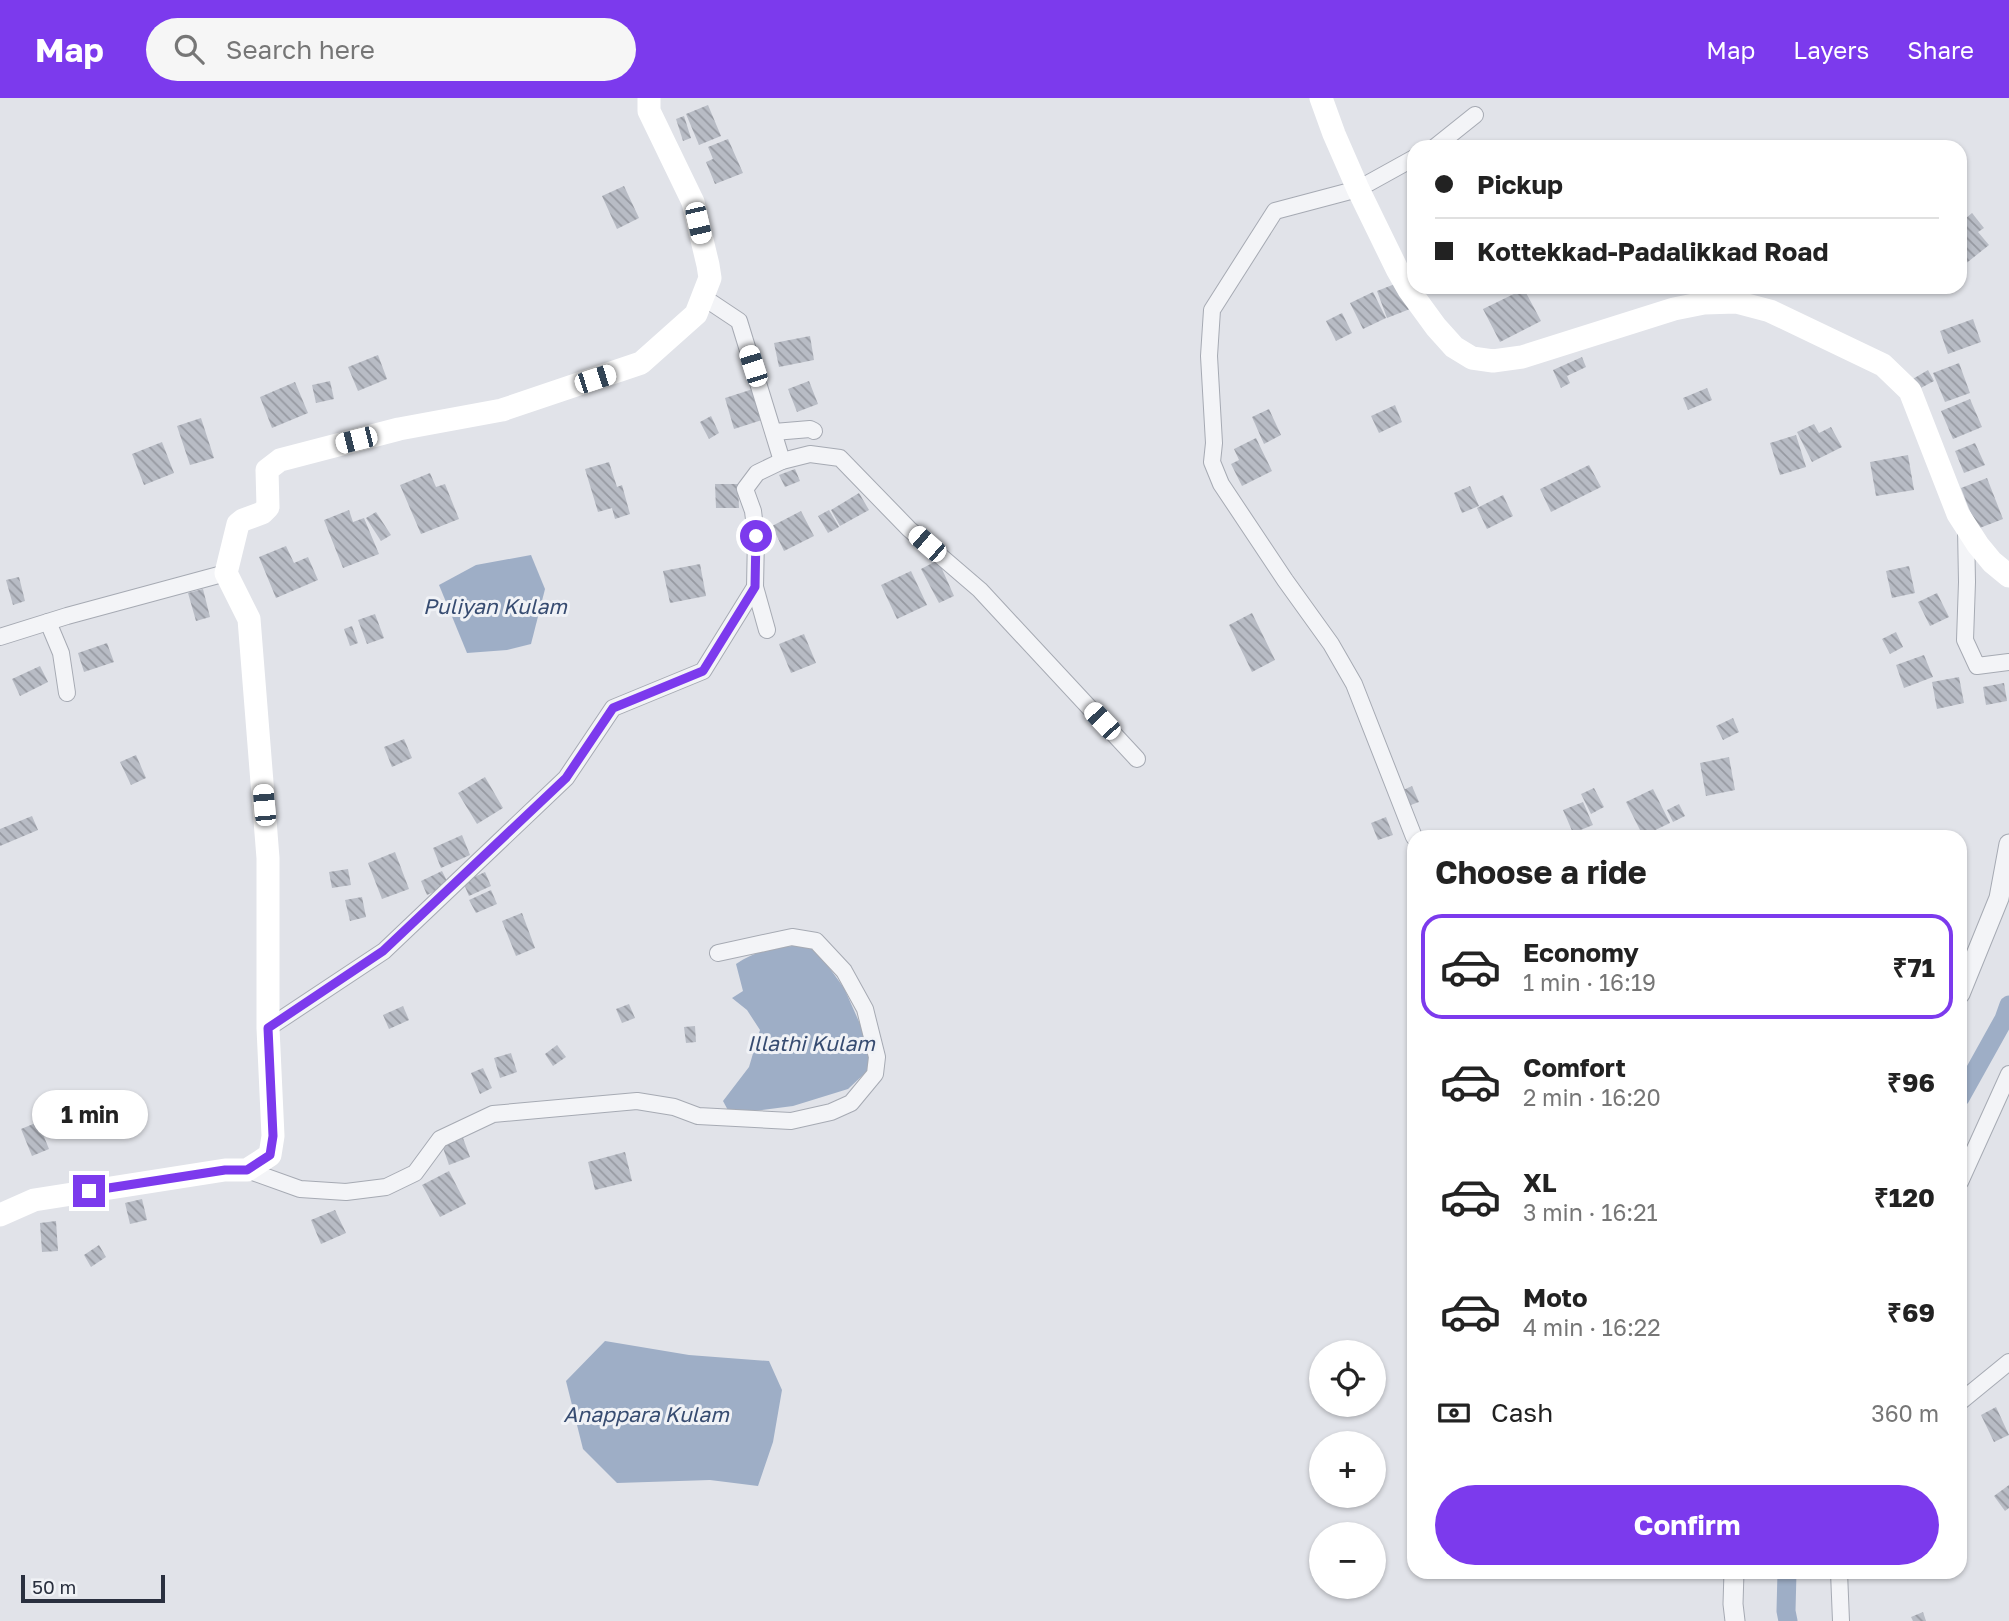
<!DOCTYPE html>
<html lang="en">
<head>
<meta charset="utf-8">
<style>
	:root { --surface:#fff; --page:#f6f6f6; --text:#222; --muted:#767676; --line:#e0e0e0; --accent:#7c3aed }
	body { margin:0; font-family:"Golos Text",sans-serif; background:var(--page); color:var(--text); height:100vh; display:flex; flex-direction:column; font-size:26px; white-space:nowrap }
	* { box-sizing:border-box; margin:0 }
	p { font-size:23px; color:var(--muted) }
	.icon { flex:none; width:38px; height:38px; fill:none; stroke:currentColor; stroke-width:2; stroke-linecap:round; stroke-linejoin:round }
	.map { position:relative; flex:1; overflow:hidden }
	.sheet { position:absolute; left:1407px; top:732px; width:560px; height:749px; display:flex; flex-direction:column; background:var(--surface); border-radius:21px; box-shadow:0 2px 5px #0004 }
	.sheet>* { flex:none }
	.top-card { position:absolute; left:1407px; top:42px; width:560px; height:154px; border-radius:21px; box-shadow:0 2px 5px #0004; display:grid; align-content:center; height:154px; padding:0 28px; background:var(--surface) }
	.tools { position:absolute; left:1309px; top:1242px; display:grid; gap:14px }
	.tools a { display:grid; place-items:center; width:77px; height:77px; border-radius:50%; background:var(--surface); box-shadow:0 2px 5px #0004; font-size:35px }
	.scale { position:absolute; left:21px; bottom:18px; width:144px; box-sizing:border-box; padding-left:7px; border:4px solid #2a303f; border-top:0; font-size:19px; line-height:24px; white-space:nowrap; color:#2a303f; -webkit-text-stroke:5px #f0f2f6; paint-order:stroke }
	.end { position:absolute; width:32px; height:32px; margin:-16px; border:9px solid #7c3aed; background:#fff; box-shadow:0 0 0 4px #fff }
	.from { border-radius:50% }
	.bubble { position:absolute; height:49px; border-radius:24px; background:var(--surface); box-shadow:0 2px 5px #0004; font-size:23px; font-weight:700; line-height:49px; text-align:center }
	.car { position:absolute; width:21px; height:42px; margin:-21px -10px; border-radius:9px; box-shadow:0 0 5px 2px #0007; background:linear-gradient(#fff 24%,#345 0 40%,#fff 0 76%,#345 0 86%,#fff 0) }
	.top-card b { display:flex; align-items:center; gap:24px; height:66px; font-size:26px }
	.top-card b+b { border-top:2px solid var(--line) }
	.top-card i { width:18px; height:18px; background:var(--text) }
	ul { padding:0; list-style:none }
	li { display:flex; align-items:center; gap:21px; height:105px; margin:0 14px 10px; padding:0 14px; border:4px solid transparent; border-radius:21px }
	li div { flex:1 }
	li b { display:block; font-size:26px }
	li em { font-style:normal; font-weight:700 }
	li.active { border-color:var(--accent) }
	li>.icon { width:63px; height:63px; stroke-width:1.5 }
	h2 { padding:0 28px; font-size:32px; line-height:84px }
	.pay { display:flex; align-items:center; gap:18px; height:77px; padding:0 28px; font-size:26px }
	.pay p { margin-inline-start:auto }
	.button { display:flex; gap:14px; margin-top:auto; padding:14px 28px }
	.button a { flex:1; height:80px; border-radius:42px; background:var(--accent); color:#fff; font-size:28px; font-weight:700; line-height:80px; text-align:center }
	header { display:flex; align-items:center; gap:42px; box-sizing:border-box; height:98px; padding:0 35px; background:var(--accent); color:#fff }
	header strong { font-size:33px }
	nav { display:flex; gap:38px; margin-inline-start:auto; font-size:24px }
	.search { width:490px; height:63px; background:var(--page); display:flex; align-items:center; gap:18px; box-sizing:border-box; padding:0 24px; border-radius:38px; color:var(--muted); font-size:26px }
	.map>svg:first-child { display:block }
</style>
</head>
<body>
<header>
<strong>Map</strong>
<div class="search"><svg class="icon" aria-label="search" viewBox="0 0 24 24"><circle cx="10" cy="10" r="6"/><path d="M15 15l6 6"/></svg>Search here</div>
<nav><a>Map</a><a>Layers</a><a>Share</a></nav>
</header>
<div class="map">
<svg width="2009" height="1523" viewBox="0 0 2009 1523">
	<defs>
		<pattern id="building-back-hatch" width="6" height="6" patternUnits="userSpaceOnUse" patternTransform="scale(1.75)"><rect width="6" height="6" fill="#b8bcc5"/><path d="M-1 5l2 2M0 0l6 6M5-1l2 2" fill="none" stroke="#9699a1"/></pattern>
	</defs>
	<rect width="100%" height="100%" fill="#e1e3e9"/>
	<g fill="#9eaec6">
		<polygon points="531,457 545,491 531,546 507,552 467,555 439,487 476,467"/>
		<path d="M812 846 844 890 877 964 848 991 793 1008 730 1016 723 1003 749 969 760 932 747 912 732 900 743 893 736 866C761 849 783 849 812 846Z"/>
		<polygon points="605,1243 689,1257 769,1263 782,1292 773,1344 758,1388 710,1382 617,1385 583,1351 566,1283"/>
	</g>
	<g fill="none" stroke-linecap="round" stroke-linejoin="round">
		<g stroke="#9eaec6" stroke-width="19">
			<polyline points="1960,1000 2004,921 2009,907"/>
			<polyline points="1787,1474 1786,1513 1788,1523"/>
		</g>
	</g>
	<g fill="url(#building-back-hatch)">
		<polygon points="708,7 721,38 699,47 686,16"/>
		<polygon points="684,18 691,40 683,43 676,21"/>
		<polygon points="728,41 743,75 715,86 706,64 713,61 708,49"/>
		<polygon points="624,88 639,120 617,131 602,98"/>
		<polygon points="1972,115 1984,130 1978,134 1989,147 1964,167 1960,162 1960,125"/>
		<polygon points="1400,184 1410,211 1387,220 1377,193"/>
		<polygon points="1524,191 1541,223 1500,244 1483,211"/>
		<polygon points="1373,194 1386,220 1363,231 1350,205"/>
		<polygon points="1342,215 1352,235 1336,243 1326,223"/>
		<polygon points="1973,221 1981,244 1948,256 1940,233"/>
		<polygon points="810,238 814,262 779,269 774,245"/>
		<polygon points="378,257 387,281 358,293 348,269"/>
		<polygon points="1582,259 1586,269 1567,278 1570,285 1561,290 1553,272"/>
		<polygon points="1959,265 1970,295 1945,304 1933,275"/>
		<polygon points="1928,272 1934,283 1917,292 1911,282"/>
		<polygon points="330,283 334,301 316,305 312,287"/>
		<polygon points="809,283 818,306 797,314 788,291"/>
		<polygon points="295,284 308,315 272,330 260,299"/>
		<polygon points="1707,290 1712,302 1688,312 1683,300"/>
		<polygon points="753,291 762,322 734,331 725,300"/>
		<polygon points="1970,301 1982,329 1953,341 1941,313"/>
		<polygon points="1395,307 1402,324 1379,335 1371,318"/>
		<polygon points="1269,311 1281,337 1264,346 1252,319"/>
		<polygon points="711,318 719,335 709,341 700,324"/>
		<polygon points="201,320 214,360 190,367 177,328"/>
		<polygon points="1814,326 1819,335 1831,329 1842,349 1812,364 1797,334"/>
		<polygon points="1796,337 1806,369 1780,377 1770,345"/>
		<polygon points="1256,340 1272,373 1242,388 1231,366 1239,362 1234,351"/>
		<polygon points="162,344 174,375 144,387 132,356"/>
		<polygon points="1975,345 1985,367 1964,375 1955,353"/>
		<polygon points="1908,357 1914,392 1876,398 1870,364"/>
		<polygon points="609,364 617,389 622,387 630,416 615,421 612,410 598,414 585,371"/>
		<polygon points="1589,367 1601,389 1551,414 1540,391"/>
		<polygon points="795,371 800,383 785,389 779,377"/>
		<polygon points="430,375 436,389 445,386 459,421 421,436 400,387"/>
		<polygon points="1987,380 2003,421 1977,431 1961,390"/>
		<polygon points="715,386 738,386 739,410 716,410"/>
		<polygon points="1470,388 1479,408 1462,415 1454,395"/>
		<polygon points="859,395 869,412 840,428 831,412"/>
		<polygon points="1503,397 1513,418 1487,431 1477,410"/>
		<polygon points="349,412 353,424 364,420 379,456 343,470 324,422"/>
		<polygon points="829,412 839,429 828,435 818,418"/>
		<polygon points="801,413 814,438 784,453 772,428"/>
		<polygon points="376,414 391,437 381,443 366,420"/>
		<polygon points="286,448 294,465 308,459 318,482 276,500 259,459"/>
		<polygon points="938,462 954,498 939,505 921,471"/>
		<polygon points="700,466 706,498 670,505 663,473"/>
		<polygon points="1909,468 1915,495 1892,500 1886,473"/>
		<polygon points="911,473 927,507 897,521 881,487"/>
		<polygon points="19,479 25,503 13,507 6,482"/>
		<polygon points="203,491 210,519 196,523 188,495"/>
		<polygon points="1937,495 1949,519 1930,528 1918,504"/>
		<polygon points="1252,515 1275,562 1252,574 1229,527"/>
		<polygon points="375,516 384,540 367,546 358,522"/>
		<polygon points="352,528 358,545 350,548 344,531"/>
		<polygon points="1896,534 1903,549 1890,556 1882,541"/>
		<polygon points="804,536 816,565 791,575 779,546"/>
		<polygon points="107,545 114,564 84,574 78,555"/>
		<polygon points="1924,557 1933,579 1904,590 1896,567"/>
		<polygon points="40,568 48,584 20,598 12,581"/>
		<polygon points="1959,579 1964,605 1937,611 1932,584"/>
		<polygon points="2004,585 2007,603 1986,607 1983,589"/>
		<polygon points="1733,620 1739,634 1723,642 1716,628"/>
		<polygon points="404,641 412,660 392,669 384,649"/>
		<polygon points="136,657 146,680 131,687 120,664"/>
		<polygon points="1729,659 1735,692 1706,698 1700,665"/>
		<polygon points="485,679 503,710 477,726 458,695"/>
		<polygon points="1412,688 1419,704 1408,708 1401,693"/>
		<polygon points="1594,690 1604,709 1591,716 1581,696"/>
		<polygon points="1653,691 1670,725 1643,738 1626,704"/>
		<polygon points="1583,704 1593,727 1573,735 1563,712"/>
		<polygon points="1679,706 1685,718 1673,724 1667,712"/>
		<polygon points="32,718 38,732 0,748 0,731"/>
		<polygon points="1386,719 1393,737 1378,742 1371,725"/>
		<polygon points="462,737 470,757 441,770 433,750"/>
		<polygon points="395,754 409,791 382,801 368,765"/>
		<polygon points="348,771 351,787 332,790 329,774"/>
		<polygon points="442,773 449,787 427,797 421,783"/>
		<polygon points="485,774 491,788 469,798 463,784"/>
		<polygon points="491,792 497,806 476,815 469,802"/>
		<polygon points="362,799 366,819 350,823 345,802"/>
		<polygon points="522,815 535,850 516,858 502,823"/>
		<polygon points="629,906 635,920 622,925 616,911"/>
		<polygon points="403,908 409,922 389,931 383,917"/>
		<polygon points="695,928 696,944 686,945 684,929"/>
		<polygon points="557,947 566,959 553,968 545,956"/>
		<polygon points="511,955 517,974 500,980 494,960"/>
		<polygon points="483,970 492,990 480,996 471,975"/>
		<polygon points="38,1024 49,1051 32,1058 21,1031"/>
		<polygon points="463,1040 470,1059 449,1067 442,1047"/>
		<polygon points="625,1054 632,1083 595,1092 588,1064"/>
		<polygon points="449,1073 466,1106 440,1119 422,1087"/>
		<polygon points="142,1101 147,1122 130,1126 125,1105"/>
		<polygon points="335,1112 346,1135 321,1146 311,1122"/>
		<polygon points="56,1123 58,1153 42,1154 40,1125"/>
		<polygon points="99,1147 106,1159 91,1169 84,1157"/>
		<polygon points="1996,1309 2009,1337 1994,1344 1981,1317"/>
		<polygon points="2009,1387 2009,1410 2005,1413 1994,1398"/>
		<polygon points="1923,1514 1926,1523 1913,1523 1911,1519"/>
	</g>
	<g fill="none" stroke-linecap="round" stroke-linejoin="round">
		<g stroke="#a6aab3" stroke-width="18">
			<g id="minor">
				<polyline points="1435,49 1475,17"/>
				<polyline points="1414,60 1358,91 1275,113 1212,212 1209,258 1214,345 1212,364 1221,386 1285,482 1331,546 1354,586 1414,739"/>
				<polyline points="703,199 739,223 782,363"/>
				<polyline points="774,334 810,331 814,333"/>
				<polyline points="1966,430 1967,484 1965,542 1977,568 2009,564"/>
				<polyline points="755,489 767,532"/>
				<polyline points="48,524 61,555 67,595"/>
				<polyline points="0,539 67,518 226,475"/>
				<polyline points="268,930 384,853 566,680 613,610 703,573 755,489 756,438 753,413 745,391 757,375 782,363 810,356 840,360 909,431 980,492 1137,661"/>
				<polyline points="247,1072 300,1091 346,1094 386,1089 415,1075 440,1041 493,1016 637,1003 674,1009 698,1018 791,1023 831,1014 851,1005 875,976 877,959 865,911 844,873 816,843 792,839 718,855"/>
				<polyline points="1960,1084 2009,976"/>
				<polyline points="1960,1304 2009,1264"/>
				<polyline points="1839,1474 1841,1523"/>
			</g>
		</g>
		<g stroke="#a6aab3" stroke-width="21">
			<g id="tertiary">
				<polyline points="1960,896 1999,800 2009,746"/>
				<polyline points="1734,1474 1733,1506 1735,1523"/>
			</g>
		</g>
		<use href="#minor" stroke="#f3f4f7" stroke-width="16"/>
		<use href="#tertiary" stroke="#f3f4f7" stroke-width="19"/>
		<g stroke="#fff" stroke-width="23">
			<polyline points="1321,0 1334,36 1358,91 1397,171 1409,192 1436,229 1454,249 1472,260 1493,263 1522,259 1674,211 1704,205 1736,204 1770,213 1883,267 1910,293 1958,416 1978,447 1992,464 2009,478"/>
			<polyline points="0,1117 34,1102 225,1072 247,1072 270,1057 273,1038 268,930 268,760 249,521 226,475 238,426 243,422 262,415 268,409 267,372 280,362 399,331 502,312 641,265 696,216 710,180 708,167 693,104 649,13 649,0"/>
		</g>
	</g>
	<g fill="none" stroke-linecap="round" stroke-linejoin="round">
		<polyline stroke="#7c3aed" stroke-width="9" points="89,1093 225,1072 247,1072 270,1057 273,1038 268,930 383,853 566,680 613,610 703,573 755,489 756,438"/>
	</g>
	<g text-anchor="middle" stroke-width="6" stroke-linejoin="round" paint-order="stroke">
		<g font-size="21" font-style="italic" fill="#374c71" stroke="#f0f2f6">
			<text x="495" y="516">Puliyan Kulam</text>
			<text x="811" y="953">Illathi Kulam</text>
			<text x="646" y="1324">Anappara Kulam</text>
		</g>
	</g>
</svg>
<div class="tools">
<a><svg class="icon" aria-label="locate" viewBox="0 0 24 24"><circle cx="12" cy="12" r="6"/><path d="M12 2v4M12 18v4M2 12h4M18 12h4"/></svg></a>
<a>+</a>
<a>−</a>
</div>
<div class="scale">50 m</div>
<i class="end from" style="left:756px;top:438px"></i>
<i class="end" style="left:89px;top:1093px"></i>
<div class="bubble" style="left:32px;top:992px;width:116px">1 min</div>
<i class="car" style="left:698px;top:125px;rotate:167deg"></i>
<i class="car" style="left:753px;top:268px;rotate:342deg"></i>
<i class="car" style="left:595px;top:281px;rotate:72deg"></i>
<i class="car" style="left:356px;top:342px;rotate:256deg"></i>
<i class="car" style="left:927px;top:446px;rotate:311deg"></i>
<i class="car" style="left:1102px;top:623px;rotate:317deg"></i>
<i class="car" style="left:264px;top:707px;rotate:355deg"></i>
<div class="top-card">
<b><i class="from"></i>Pickup</b>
<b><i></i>Kottekkad-Padalikkad Road</b>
</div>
<section class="sheet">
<h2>Choose a ride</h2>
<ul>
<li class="active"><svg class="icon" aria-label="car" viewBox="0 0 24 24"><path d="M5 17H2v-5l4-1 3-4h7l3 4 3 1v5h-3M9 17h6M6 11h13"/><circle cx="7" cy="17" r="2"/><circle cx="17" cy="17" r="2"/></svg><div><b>Economy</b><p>1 min · 16:19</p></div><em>₹71</em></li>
<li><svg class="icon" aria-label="car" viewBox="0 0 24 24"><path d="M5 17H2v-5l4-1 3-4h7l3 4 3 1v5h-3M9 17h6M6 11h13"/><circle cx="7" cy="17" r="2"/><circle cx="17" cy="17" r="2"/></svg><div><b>Comfort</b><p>2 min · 16:20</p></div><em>₹96</em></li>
<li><svg class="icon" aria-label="car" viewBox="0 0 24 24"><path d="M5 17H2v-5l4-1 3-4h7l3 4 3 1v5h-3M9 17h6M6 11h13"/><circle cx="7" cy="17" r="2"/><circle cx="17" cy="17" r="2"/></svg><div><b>XL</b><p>3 min · 16:21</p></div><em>₹120</em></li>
<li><svg class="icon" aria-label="car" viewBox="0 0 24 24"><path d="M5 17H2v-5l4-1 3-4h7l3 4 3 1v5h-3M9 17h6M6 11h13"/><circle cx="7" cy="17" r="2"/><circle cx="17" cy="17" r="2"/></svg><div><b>Moto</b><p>4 min · 16:22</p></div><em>₹69</em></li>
</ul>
<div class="pay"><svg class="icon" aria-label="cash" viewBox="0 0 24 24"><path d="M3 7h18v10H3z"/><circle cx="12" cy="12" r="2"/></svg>Cash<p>360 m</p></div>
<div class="button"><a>Confirm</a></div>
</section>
</div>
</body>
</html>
